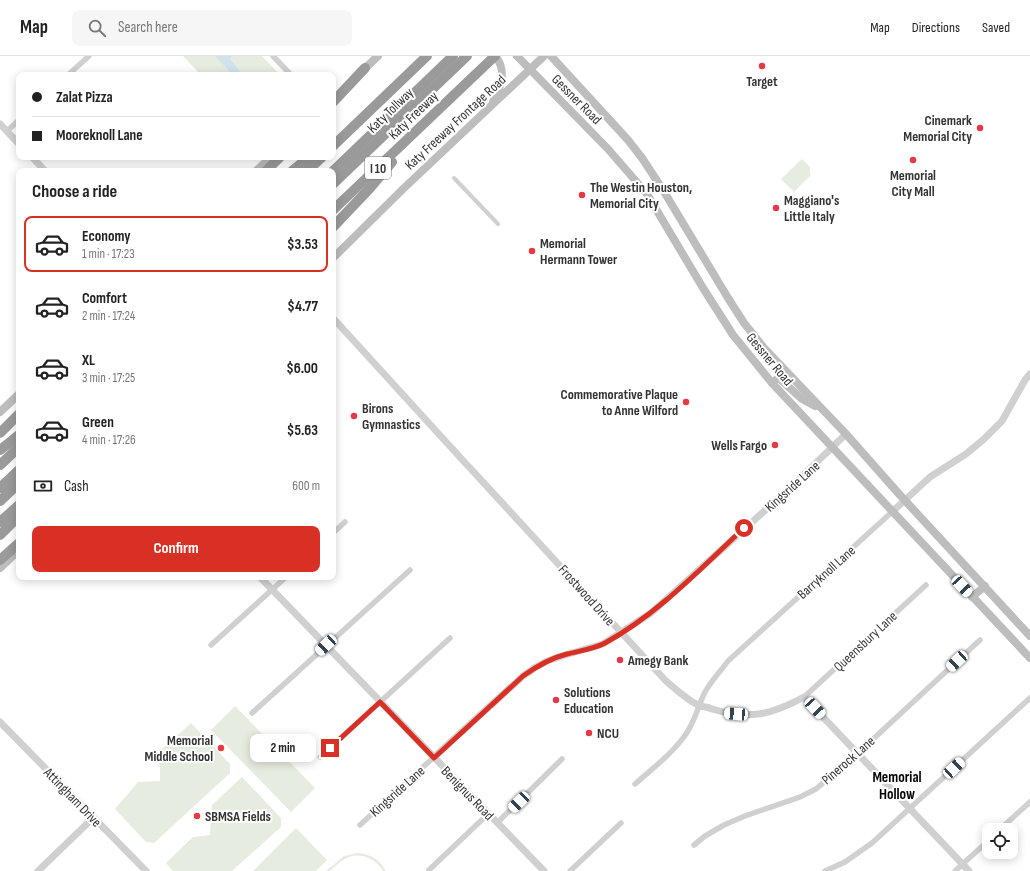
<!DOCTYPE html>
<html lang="en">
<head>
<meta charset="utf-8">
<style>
	:root { --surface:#fff; --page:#f6f6f6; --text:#222; --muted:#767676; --line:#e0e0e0; --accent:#d93025 }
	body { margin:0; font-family:"Sofia Sans Condensed",sans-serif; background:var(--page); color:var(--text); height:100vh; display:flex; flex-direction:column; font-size:15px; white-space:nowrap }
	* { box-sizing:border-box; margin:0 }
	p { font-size:13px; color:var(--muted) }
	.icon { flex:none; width:22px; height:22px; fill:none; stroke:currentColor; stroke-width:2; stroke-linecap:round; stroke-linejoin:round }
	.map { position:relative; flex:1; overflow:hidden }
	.side { position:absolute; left:16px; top:112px; width:320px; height:412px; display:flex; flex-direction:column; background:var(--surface); border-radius:8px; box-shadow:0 2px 10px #0003 }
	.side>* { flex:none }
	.banner { position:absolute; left:16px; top:16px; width:320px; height:88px; border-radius:8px; box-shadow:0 2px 10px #0003; display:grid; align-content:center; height:88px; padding:0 16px; background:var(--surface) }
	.fabs { position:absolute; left:982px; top:767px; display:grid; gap:8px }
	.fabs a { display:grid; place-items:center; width:36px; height:36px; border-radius:8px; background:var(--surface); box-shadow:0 2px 10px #0003; font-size:20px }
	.end { position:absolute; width:18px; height:18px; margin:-9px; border:5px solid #d93025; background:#fff; box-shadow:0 0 0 2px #fff }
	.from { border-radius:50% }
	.bubble { position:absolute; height:28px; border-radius:8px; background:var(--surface); box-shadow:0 2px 10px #0003; font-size:13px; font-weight:700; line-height:28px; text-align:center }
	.car { position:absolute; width:12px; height:24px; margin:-12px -6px; border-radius:5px; box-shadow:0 0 3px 1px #0007; background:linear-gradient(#fff 24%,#345 0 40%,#fff 0 76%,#345 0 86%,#fff 0) }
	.banner b { display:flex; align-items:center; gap:14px; height:38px; font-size:15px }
	.banner b+b { border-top:1px solid var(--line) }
	.banner i { width:10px; height:10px; background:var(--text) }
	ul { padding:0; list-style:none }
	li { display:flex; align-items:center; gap:12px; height:56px; margin:0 8px 6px; padding:0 8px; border:2px solid transparent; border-radius:8px }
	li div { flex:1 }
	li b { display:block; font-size:15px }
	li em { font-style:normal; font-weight:700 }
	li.selected { border-color:var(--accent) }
	li>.icon { width:36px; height:36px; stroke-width:1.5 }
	h2 { padding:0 16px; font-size:18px; line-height:48px }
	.pay { display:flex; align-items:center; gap:10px; height:44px; padding:0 16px; font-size:15px }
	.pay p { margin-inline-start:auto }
	.button { display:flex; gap:8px; margin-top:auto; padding:8px 16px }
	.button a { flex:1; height:46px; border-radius:8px; background:var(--accent); color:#fff; font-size:16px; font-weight:700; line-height:46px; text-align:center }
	header { display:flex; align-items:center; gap:24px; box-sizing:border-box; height:56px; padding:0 20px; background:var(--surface); border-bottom:1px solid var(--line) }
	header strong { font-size:19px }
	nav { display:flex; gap:22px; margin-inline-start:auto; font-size:14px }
	.search { width:280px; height:36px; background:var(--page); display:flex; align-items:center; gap:10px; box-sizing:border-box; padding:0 14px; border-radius:8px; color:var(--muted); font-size:15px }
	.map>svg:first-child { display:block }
</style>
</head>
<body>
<header>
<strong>Map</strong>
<div class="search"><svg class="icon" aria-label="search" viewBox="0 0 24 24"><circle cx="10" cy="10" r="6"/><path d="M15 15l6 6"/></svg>Search here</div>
<nav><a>Map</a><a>Directions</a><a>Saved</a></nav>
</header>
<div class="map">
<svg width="1030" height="815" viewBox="0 0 1030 815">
	<rect width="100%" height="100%" fill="#fff"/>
	<g fill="#e6ecdf">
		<polygon points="183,0 262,0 280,19 201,19"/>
		<polygon points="802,103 810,111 810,117 811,119 794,136 781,123"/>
		<polygon points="235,650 315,732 291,756 211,674"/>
		<polygon points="191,667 230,708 230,717 154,787 146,786 115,753 138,726 160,725 160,695"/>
		<polygon points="242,721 281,762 281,771 232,815 173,815 166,807 193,781 210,779 212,749"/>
		<polygon points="296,772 327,804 316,815 253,815"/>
		<path d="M358 797C371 798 380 804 386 815H383C375 802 359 795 345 803 339 806 335 811 330 815H326L344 800Z"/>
	</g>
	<polygon fill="#cfe2ee" points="215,0 232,0 230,3 234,8 243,19 233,19"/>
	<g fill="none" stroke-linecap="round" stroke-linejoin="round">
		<polyline stroke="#d0d0d0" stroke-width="4" points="454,122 498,168"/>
		<g stroke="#d0d0d0" stroke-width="5.5">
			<polyline points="273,0 291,19"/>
			<polyline points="68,19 89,0"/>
			<polyline points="7,75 19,64"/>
			<polyline points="333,477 345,466"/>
			<polyline points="211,589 286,521"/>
			<polyline points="804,641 926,529"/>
			<polyline points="252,657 410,514"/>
			<polyline points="320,701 450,582"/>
			<path d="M635 728C653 712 673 697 686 678 695 665 698 651 704 638 710 626 720 616 728 605L893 455"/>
			<polyline points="497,767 562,703"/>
			<polyline points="360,769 434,701"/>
			<polyline points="999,774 1030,746"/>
			<polyline points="694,789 705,780 724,769 745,760 800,741 816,733 857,698 980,584"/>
			<polyline points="429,814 488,758"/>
			<polyline points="570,815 621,767"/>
			<polyline points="825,815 845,806 872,787 1030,642"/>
			<polyline points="955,815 989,784"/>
		</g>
		<g stroke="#d0d0d0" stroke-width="7">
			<polyline points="0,68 19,88"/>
			<polyline points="32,101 45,115"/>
			<polyline points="333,262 468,410"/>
			<path d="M470 412 665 624C675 633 687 644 700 650 704 651 708 651 712 653 749 664 771 659 804 641L969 815"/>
			<polyline points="893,455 930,421 966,398 984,383 1002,365 1025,324 1030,318"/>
			<polyline points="260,521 544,815"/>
			<polyline points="0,666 146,815"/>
			<polyline points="434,701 523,620 536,611 547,605 565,599 603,588 651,557 791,431 846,378"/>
			<polyline points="38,815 93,762"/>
		</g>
		<g stroke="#bdbdbd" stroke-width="8">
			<polyline points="517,0 608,93 647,138 703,232 733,279 772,327 1030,602"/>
			<polyline points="551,0 628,84 642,102 663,134 728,242 744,267 764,292 846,378 899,438 1030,580"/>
			<polyline points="361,16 378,0"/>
			<path d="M493 46C501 32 507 13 495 0"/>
			<polyline points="256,115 271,101"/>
			<polyline points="333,202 403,133 544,0"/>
			<polyline points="772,327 777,323 780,323 802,343 815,350"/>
			<polyline points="0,356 19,338"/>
			<polyline points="0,512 19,494"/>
			<polyline points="972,541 985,530"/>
		</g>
		<g stroke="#9a9a9a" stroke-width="10">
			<polyline points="333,46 365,12"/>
			<polyline points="333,90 427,0"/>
			<polyline points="266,115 280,101"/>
			<polyline points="292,115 309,101"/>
			<polyline points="307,115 322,101"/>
			<polyline points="333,115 453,0"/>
			<polyline points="333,128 467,0"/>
			<polyline points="333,154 495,0"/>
			<polyline points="333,171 370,132 392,106"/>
			<polyline points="0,377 19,358"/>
			<polyline points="0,394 19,379"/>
			<polyline points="0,409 19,391"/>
			<polyline points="0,432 19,414"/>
			<polyline points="0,445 19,427"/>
			<polyline points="0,466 19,449"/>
			<polyline points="0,479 19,460"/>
			<polyline points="0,504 19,487"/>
		</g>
	</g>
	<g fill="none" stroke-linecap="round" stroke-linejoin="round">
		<path stroke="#d93025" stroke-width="5" d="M330 692 380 646 434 702 523 620C537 610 551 602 567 598 579 595 594 593 605 587 658 558 700 513 744 472"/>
	</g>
	<g fill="#e63946" stroke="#fff" stroke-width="1.5">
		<circle cx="762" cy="10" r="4"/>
		<circle cx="980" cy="72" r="4"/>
		<circle cx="913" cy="104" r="4"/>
		<circle cx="582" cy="139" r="4"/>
		<circle cx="776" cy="152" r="4"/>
		<circle cx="532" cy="195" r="4"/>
		<circle cx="686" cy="346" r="4"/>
		<circle cx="354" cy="360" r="4"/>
		<circle cx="775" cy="389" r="4"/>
		<circle cx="620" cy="604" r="4"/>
		<circle cx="556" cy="644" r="4"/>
		<circle cx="589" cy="677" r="4"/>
		<circle cx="221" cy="692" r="4"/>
		<circle cx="197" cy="760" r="4"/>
	</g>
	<g text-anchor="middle" stroke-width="4" stroke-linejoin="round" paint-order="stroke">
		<rect fill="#fff" stroke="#707070" stroke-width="1" x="365" y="101" width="26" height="22" rx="3"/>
		<g font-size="13" font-weight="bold" fill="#333">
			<text x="378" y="117">I 10</text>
		</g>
		<g font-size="14" font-weight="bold" fill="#333" stroke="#fff" text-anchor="start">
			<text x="762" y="30" text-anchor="middle">Target</text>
			<text x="972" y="69" text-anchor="end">Cinemark<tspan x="972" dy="16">Memorial City</tspan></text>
			<text x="913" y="124" text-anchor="middle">Memorial<tspan x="913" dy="16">City Mall</tspan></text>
			<text x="590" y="136">The Westin Houston,<tspan x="590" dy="16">Memorial City</tspan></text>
			<text x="784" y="149">Maggiano's<tspan x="784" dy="16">Little Italy</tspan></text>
			<text x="540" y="192">Memorial<tspan x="540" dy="16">Hermann Tower</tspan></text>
			<text x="678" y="343" text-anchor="end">Commemorative Plaque<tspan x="678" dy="16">to Anne Wilford</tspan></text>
			<text x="362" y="357">Birons<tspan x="362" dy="16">Gymnastics</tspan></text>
			<text x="767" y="394" text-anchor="end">Wells Fargo</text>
			<text x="628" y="609">Amegy Bank</text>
			<text x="564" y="641">Solutions<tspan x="564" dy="16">Education</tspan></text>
			<text x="597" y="682">NCU</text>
			<text x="213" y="689" text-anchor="end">Memorial<tspan x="213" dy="16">Middle School</tspan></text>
			<text x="205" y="765">SBMSA Fields</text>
		</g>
		<g font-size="14" fill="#333" stroke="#fff">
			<text transform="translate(577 43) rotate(45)" y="5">Gessner Road</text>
			<text transform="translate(390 54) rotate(-44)" y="5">Katy Tollway</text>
			<text transform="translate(413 59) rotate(-44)" y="5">Katy Freeway</text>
			<text transform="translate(455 66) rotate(-43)" y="5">Katy Freeway Frontage Road</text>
			<text transform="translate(770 303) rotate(50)" y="5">Gessner Road</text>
			<text transform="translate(792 430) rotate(-42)" y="5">Kingsride Lane</text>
			<text transform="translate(826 516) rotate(-42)" y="5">Barryknoll Lane</text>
			<text transform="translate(587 539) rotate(48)" y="5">Frostwood Drive</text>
			<text transform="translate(865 585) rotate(-43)" y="5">Queensbury Lane</text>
			<text transform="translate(848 704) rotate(-41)" y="5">Pinerock Lane</text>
			<text transform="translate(397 735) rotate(-42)" y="5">Kingsride Lane</text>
			<text transform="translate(468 737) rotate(46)" y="5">Benignus Road</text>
			<text transform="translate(73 741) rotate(46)" y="5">Attingham Drive</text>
		</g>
		<g font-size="15" font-weight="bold" fill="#000" stroke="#fff">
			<text x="897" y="726">Memorial<tspan x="897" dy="17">Hollow</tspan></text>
		</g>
	</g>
</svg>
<div class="fabs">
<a><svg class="icon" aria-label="locate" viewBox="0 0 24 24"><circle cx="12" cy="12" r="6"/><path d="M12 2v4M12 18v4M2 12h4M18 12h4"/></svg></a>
</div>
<i class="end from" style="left:744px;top:472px"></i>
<i class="end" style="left:330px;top:692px"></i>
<div class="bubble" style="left:250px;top:678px;width:66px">2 min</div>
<i class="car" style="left:962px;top:530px;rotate:137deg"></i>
<i class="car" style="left:326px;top:589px;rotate:227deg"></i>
<i class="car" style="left:957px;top:605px;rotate:227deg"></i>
<i class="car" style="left:815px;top:652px;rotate:137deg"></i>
<i class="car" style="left:736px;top:658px;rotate:274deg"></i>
<i class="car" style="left:954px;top:712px;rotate:47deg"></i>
<i class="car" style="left:519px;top:746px;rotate:226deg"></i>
<div class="banner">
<b><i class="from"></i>Zalat Pizza</b>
<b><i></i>Mooreknoll Lane</b>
</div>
<section class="side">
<h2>Choose a ride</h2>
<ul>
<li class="selected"><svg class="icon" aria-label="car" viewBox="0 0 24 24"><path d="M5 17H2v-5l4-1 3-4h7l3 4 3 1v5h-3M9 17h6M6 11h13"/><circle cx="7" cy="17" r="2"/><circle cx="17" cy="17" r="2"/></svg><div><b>Economy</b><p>1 min · 17:23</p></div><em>$3.53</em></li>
<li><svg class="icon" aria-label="car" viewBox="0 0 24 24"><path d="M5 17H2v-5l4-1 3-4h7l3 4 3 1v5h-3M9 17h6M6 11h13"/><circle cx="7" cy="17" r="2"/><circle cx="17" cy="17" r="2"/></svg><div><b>Comfort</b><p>2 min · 17:24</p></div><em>$4.77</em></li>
<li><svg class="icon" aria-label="car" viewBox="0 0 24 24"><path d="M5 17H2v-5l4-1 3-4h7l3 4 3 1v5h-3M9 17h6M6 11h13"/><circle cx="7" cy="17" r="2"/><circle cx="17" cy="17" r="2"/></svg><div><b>XL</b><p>3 min · 17:25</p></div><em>$6.00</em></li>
<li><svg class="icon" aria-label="car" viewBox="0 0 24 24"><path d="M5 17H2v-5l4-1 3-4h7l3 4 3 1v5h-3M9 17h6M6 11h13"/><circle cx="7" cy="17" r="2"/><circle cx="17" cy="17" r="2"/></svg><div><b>Green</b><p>4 min · 17:26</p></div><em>$5.63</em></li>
</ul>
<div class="pay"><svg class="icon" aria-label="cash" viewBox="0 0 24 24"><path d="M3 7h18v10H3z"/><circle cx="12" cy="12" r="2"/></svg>Cash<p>600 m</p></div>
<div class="button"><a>Confirm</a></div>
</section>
</div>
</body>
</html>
